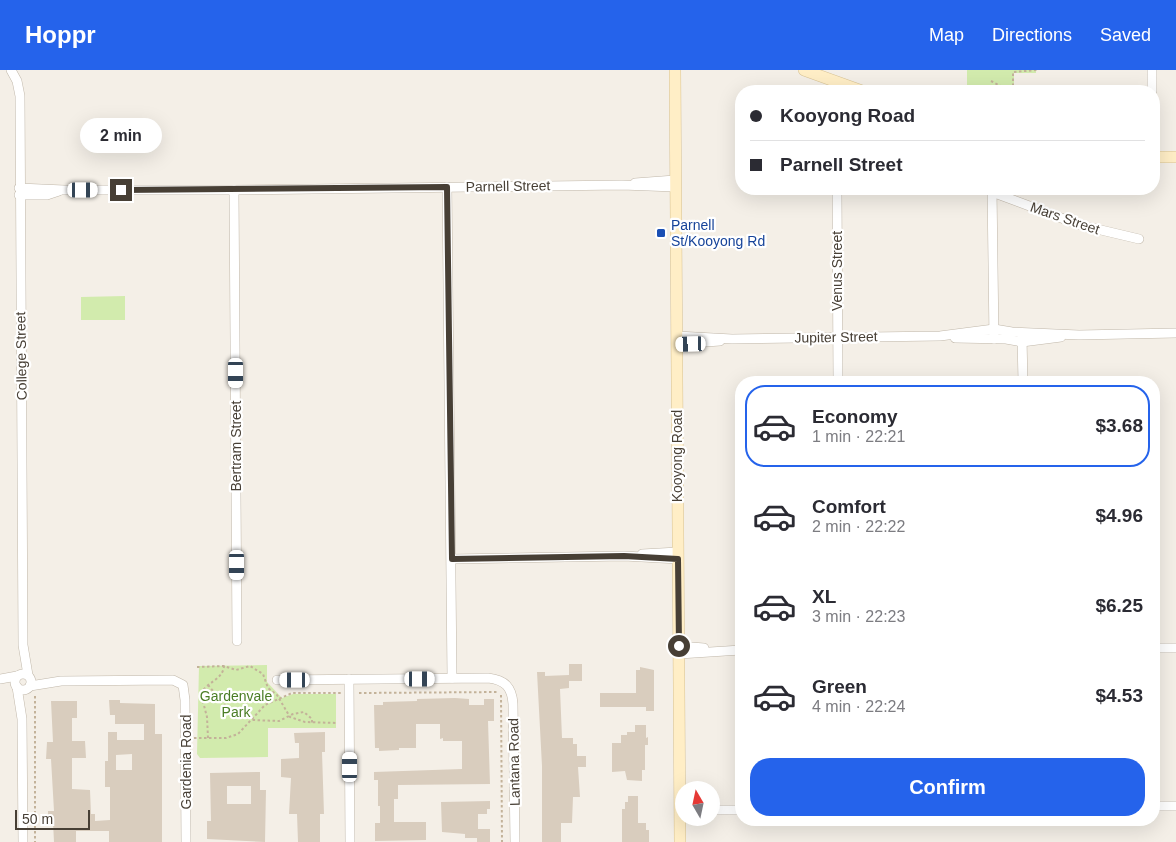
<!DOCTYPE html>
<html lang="en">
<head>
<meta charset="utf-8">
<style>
	:root { --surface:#fff; --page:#f2f2f3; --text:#2b2b33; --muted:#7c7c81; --line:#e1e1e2; --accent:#2563eb }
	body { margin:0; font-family:Helvetica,sans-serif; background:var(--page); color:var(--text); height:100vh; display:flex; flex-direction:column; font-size:19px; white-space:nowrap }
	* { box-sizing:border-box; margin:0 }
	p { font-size:16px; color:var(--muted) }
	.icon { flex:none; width:28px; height:28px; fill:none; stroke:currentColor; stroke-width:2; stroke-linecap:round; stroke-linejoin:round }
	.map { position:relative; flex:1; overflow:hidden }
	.drawer { position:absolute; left:735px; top:306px; width:425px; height:450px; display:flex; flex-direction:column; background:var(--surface); border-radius:20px; box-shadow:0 5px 20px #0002 }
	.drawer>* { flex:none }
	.hud { position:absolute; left:735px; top:15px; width:425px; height:110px; border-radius:20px; box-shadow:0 5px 20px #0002; display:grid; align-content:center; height:110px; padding:0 15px; background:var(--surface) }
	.needle { width:32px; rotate:351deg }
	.fabs { position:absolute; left:675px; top:711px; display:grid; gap:10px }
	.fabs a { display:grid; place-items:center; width:45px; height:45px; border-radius:50%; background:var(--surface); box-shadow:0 5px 20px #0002; font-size:25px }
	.scale { position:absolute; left:15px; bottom:12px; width:75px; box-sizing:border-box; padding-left:5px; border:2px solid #473f35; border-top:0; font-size:14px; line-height:18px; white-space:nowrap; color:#473f35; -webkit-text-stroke:4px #fff; paint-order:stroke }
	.end { position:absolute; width:22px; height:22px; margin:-11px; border:6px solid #473f35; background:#fff; box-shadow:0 0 0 2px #fff }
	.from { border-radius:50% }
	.bubble { position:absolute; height:35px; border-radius:18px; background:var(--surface); box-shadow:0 5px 20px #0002; font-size:16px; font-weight:700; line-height:35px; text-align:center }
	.car { position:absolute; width:15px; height:30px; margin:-15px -8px; border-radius:6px; box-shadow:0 0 4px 1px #0007; background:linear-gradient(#fff 24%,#345 0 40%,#fff 0 76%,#345 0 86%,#fff 0) }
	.hud b { display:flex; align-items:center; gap:18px; height:48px; font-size:19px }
	.hud b+b { border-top:1px solid var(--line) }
	.hud i { width:12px; height:12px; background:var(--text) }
	ul { padding:9px 0 0; list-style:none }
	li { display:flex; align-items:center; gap:15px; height:82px; margin:0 10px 8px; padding:0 5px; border:2px solid transparent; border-radius:20px }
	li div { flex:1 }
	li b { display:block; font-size:19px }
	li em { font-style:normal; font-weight:700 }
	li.on { border-color:var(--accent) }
	li>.icon { width:45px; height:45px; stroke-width:1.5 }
	.primary-button { display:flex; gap:10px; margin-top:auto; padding:10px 15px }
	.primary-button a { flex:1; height:58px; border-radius:20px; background:var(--accent); color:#fff; font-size:20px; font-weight:700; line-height:58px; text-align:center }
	header { display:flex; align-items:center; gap:30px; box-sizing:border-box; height:70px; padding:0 25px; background:var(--accent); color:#fff }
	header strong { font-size:24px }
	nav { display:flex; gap:28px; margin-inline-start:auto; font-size:18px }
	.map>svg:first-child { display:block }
</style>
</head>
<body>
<header>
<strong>Hoppr</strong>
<nav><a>Map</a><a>Directions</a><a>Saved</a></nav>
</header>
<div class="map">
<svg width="1176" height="772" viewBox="0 0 1176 772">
	<rect width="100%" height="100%" fill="#f4efe7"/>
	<g fill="#d2ebad">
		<polygon points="967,0 1036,0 1036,3 1014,3 1014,21 967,21"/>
		<polygon points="125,226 125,250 81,250 81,227"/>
		<polygon points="267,595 267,612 282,628 293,624 336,624 336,658 268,658 268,687 200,688 197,684 199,596"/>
	</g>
	<g fill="#d9cdbe" fill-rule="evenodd">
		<polygon points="569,594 582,594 582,611 569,611 569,618 560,619 562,668 573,668 573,674 577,674 577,686 586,686 586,697 578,697 580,727 573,727 572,753 561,753 561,772 542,772 542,696 537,602 545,602 545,606 569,605 569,610"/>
		<polygon points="640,597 654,600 654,641 646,641 646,637 600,637 600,623 636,623 636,600 640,600"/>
		<polygon points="455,628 469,629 469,635 484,635 484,629 494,629 494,651 488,651 490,714 398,715 398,729 394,729 394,752 426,752 426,770 375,771 375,753 380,753 380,736 378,736 378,710 374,710 374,702 462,699 462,671 443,671 443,668 440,669 440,654 416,654 416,678 399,678 399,680 379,681 379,678 375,678 374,635 383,635 383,632 417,631 417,629"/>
		<path d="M109 630H120V633L155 634V664H162V772H109V761H76V772H54L53 752H48V741H54L51 689H46L47 672H53L51 631H77V648H72V671H85L86 688H72V719L90 720 91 744H95V751L110 750V717H105V691H108V662H117V670H144V654H115V645H110ZM132 684V700H116V685Z"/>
		<polygon points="635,655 646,655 646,668 648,667 648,675 645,675 645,700 642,700 642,711 627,710 625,701 612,702 612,673 621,673 621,665 627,665 627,662 635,662"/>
		<polygon points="325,662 325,682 322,682 324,744 320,744 320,772 298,772 297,744 289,744 291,708 281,707 281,689 299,688 299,673 295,673 294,663"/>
		<path d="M260 702V720H266L265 772 207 769V751H211L210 703ZM227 716H251V734H227Z"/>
		<polygon points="628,726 638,726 638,753 646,753 646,760 649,760 649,772 622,772 622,739 625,739 625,732 628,732"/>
		<polygon points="490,731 490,739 487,739 487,744 478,744 478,759 490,759 490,772 477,772 477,768 465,768 465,764 442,762 441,732"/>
	</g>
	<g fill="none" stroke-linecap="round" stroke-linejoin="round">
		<g stroke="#c0b7a9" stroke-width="10">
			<g id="street">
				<polyline points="11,0 17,11 20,26 23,575 28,605"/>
				<polyline points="1152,0 1152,21"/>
				<polyline points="635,113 675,110"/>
				<polyline points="447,117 452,608"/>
				<polyline points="19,118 64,120 234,120 622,115 675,117"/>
				<polyline points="837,119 838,312"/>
				<polyline points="992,119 994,269"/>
				<polyline points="234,120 237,571"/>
				<polyline points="992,122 1080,155 1139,169"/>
				<polyline points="19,125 47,125 59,121"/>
				<polyline points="677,266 732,269 940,266 994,259 1012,262 1079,265 1176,263"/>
				<polyline points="955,268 1006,269 1022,272 1061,267"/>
				<polyline points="1022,268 1023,312"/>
				<polyline points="677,274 720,271"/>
				<polyline points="642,484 678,482"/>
				<polyline points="452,489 624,486 678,489"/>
				<polyline points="679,576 704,578"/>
				<polyline points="1154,578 1176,578"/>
				<polyline points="679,584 741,580"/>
				<circle cx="23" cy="612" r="8"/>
				<polyline points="0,609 17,606"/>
				<polyline points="349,609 350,772"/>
				<path d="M277 610 488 608C505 610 512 617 513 634L515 772"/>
				<polyline points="30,616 61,611 173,610 183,615 185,630 186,772"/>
				<polyline points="17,617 22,649 23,772"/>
				<polyline points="1154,736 1176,736"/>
				<polyline points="711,740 741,740"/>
			</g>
		</g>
		<g stroke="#d7c294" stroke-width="12">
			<g id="secondary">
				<polyline points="675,0 680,772"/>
				<polyline points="804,0 862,21"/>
				<polyline points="1154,87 1176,87"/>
			</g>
		</g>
		<g stroke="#c3b299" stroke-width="2" stroke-dasharray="2.5 2.5" stroke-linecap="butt">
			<polyline points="991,11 1006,19 1005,21"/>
			<polyline points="1013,21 1013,2 1037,0"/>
			<polyline points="197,597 224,596 236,600 250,596 263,604 268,618 277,625 290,647 305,652 337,653"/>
			<polyline points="208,615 228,639 242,640 252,650 279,651 293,644 304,642 312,649 312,653"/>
			<polyline points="359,623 499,622"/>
			<polyline points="501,625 502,772"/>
			<polyline points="35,626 35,772"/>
			<polyline points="194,668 226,668 238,664 265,635 292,623 341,623"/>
			<path d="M208 668 207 647 201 624C206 612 223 610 224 596"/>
		</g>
		<use href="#street" stroke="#fff" stroke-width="9"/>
		<use href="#secondary" stroke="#ffeec6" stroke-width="11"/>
	</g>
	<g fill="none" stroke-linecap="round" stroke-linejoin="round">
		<polyline stroke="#473f35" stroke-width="6" points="121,120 447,117 452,489 624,486 678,489 679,576"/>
	</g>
	<rect fill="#1a4fb4" stroke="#fff" stroke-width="2" x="656" y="158" width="10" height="10" rx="2.5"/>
	<g text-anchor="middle" stroke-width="4.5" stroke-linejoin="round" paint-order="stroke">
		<g font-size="14" fill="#473f35" stroke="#fff">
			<text transform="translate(508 116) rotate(-1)" y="5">Parnell Street</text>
			<text transform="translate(1065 148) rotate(19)" y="5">Mars Street</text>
			<text transform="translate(837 201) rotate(-90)" y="5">Venus Street</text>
			<text transform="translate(836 267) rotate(-1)" y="5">Jupiter Street</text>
			<text transform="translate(21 286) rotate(-91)" y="5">College Street</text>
			<text transform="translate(236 376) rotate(-90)" y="5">Bertram Street</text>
			<text transform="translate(677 386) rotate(-90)" y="5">Kooyong Road</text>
			<text transform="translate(186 692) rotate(-90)" y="5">Gardenia Road</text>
			<text transform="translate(514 692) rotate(-91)" y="5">Lantana Road</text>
		</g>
		<g font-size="14" fill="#164399" stroke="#fff" text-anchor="start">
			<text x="671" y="160">Parnell<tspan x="671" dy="16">St/Kooyong Rd</tspan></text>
		</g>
		<g font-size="14" fill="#4a7d25" stroke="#fff">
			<text x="236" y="631">Gardenvale<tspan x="236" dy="16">Park</tspan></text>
		</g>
	</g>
</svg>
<div class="fabs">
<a><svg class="needle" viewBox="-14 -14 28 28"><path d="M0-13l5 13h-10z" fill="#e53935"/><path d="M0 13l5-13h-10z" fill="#7c7c81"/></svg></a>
</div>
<div class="scale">50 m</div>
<i class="end from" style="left:679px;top:576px"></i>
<i class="end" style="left:121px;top:120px"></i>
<div class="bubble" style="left:80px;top:48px;width:82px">2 min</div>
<i class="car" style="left:83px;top:120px;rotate:90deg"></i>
<i class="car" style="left:691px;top:274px;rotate:268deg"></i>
<i class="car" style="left:236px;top:303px;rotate:180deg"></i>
<i class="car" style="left:237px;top:495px;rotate:180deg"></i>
<i class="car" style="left:420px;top:609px;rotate:90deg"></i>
<i class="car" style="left:295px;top:610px;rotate:270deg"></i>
<i class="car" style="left:350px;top:697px;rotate:0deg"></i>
<div class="hud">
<b><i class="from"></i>Kooyong Road</b>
<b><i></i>Parnell Street</b>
</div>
<section class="drawer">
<ul>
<li class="on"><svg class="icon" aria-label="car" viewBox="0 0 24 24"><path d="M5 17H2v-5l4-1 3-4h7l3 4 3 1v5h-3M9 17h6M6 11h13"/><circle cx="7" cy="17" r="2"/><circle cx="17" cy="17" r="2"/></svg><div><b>Economy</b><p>1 min · 22:21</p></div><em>$3.68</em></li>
<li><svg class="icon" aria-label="car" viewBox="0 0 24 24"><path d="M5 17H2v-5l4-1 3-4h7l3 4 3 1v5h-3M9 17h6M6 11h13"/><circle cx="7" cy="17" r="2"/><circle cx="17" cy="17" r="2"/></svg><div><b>Comfort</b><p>2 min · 22:22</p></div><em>$4.96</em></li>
<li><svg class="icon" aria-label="car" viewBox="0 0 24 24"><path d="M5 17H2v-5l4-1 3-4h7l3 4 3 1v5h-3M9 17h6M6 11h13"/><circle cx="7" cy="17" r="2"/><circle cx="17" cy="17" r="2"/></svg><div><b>XL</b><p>3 min · 22:23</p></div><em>$6.25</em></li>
<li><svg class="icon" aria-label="car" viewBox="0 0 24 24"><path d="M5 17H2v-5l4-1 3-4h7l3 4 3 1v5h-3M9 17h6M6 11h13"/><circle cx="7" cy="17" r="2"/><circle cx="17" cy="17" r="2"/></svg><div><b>Green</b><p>4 min · 22:24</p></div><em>$4.53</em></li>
</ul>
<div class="primary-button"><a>Confirm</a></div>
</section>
</div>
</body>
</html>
